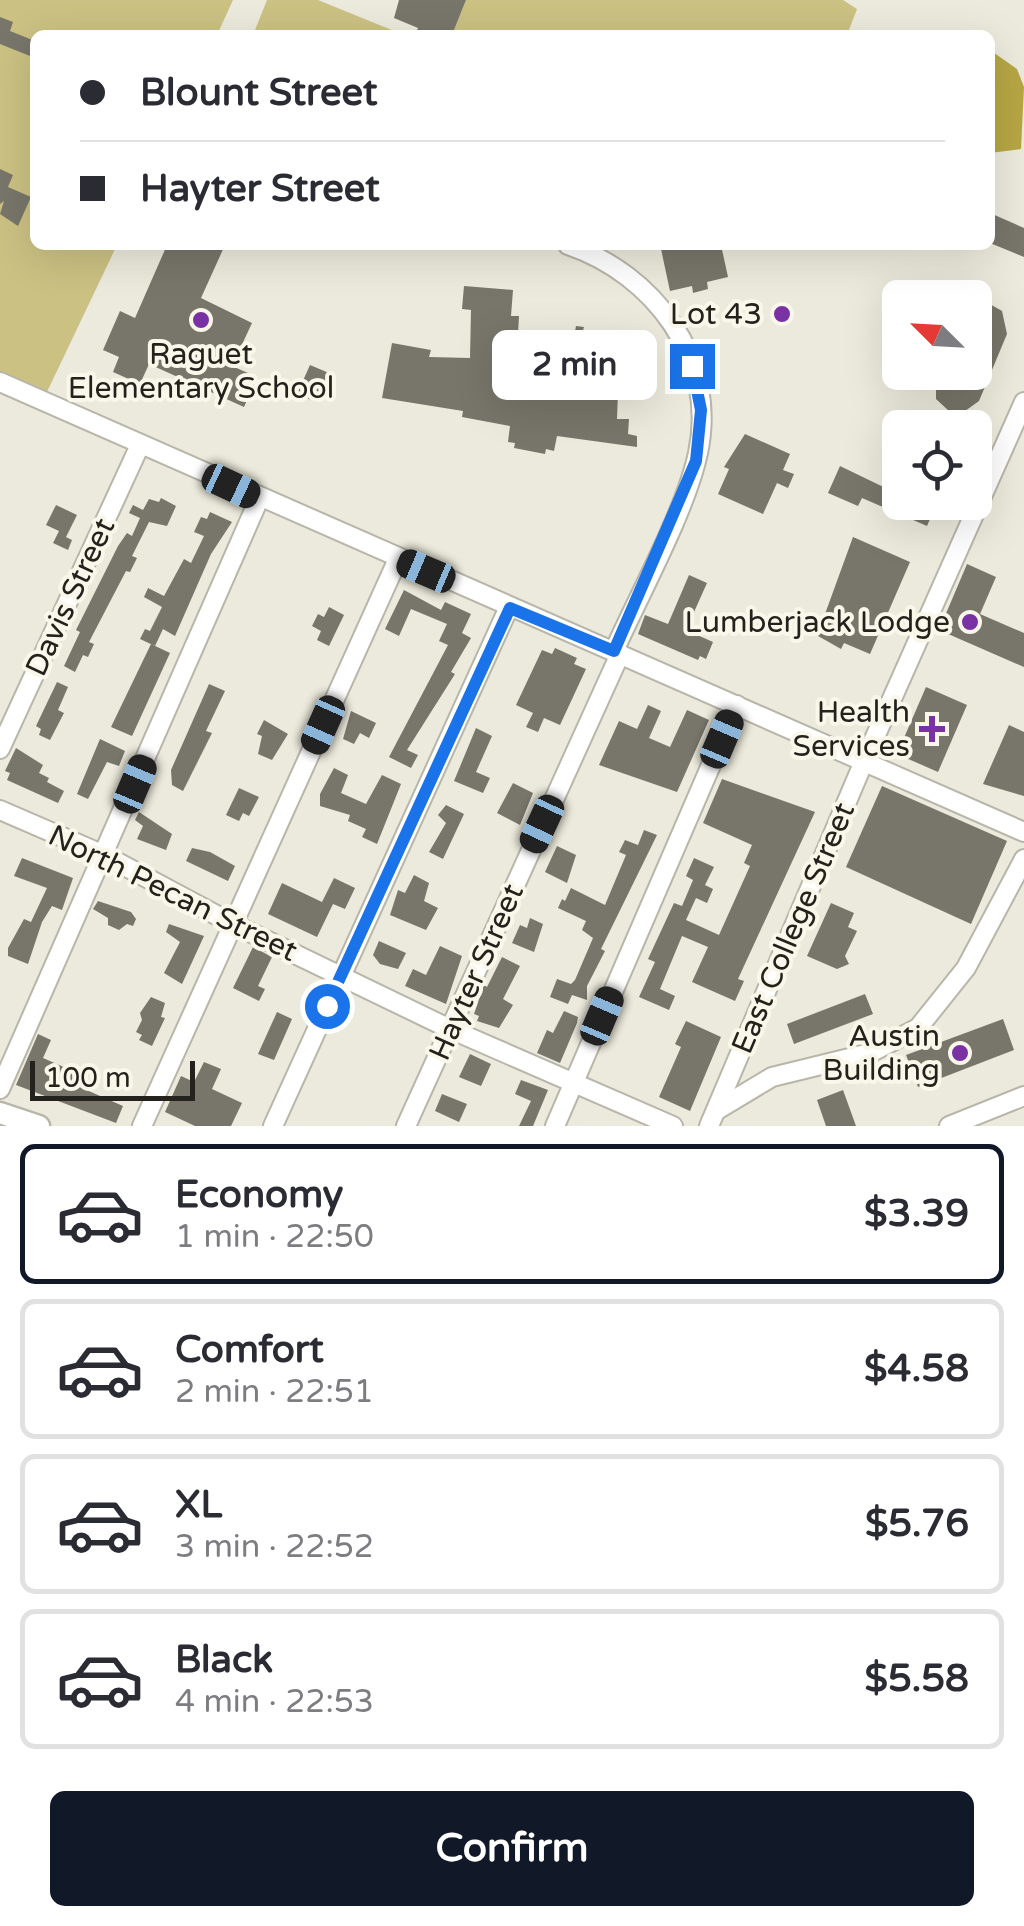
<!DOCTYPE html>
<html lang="en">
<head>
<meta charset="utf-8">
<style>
	:root { --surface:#fff; --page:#f2f2f3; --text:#2b2b33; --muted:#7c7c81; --line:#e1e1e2; --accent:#111827 }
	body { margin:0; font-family:"Varela Round",sans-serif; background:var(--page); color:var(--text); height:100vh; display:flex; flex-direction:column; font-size:38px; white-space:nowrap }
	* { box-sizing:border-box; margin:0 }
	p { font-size:32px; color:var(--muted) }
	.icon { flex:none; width:55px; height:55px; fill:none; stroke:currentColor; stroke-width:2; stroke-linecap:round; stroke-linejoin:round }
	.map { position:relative; height:1126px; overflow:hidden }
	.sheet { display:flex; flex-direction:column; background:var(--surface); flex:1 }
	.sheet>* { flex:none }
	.banner { position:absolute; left:30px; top:30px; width:965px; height:220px; border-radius:15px; box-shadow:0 10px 40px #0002; display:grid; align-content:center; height:220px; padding:0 50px; background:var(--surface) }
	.needle { width:65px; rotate:294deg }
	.controls { position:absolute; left:882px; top:280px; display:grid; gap:20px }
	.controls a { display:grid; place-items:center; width:110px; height:110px; border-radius:15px; background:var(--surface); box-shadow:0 10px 40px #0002; font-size:50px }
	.scale { position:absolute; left:30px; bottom:25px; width:165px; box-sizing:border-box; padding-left:10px; border:5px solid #23221d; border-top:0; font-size:28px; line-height:35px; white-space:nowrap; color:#23221d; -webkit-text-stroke:8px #f9f7e9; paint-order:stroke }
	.end { position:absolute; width:45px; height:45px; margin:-22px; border:12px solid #1a73e8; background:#fff; box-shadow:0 0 0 5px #fff }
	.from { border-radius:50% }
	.bubble { position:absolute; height:70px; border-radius:15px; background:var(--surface); box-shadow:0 10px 40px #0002; font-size:32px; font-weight:800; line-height:70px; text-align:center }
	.car { position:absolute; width:30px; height:60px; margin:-30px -15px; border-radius:12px; box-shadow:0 0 8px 2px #0007; background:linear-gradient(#222 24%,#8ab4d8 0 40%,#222 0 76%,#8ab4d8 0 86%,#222 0) }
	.banner b { display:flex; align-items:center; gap:35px; height:95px; font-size:38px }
	.banner b+b { border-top:2px solid var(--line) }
	.banner i { width:25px; height:25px; background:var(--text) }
	ul { padding:18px 0 0; list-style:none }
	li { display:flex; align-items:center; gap:30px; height:140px; margin:0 20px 15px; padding:0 30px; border:5px solid var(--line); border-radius:15px }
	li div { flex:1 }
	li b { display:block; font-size:38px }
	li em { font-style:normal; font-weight:800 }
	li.current { border-color:var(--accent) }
	li>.icon { width:90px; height:90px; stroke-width:1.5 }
	.primary-button { display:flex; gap:20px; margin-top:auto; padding:20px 50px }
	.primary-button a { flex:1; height:115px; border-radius:15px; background:var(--accent); color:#fff; font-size:40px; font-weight:800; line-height:115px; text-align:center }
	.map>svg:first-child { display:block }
</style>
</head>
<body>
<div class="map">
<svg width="1024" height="1126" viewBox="0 0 1024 1126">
	<rect width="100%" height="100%" fill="#eceadc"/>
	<g fill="#cbc183">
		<polygon points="0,0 233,0 217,35 35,35 35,245 117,245 46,394 0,373"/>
		<polygon points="267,0 318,0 404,35 253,35"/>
		<polygon points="466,0 843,0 857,9 847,35 452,35"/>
	</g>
	<polygon fill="#b6a644" points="990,50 1017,69 1024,87 1021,149 990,153"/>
	<g fill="#78766a">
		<polygon points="399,0 466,0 452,35 415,35 418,28 394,18"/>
		<polygon points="0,17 13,22 10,31 35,41 35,58 0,44"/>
		<polygon points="0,169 13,175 8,187 31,197 18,226 0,214 4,201 0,204"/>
		<polygon points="990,213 1024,228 1024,257 990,243"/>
		<polygon points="167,245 225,245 201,298 252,323 232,366 257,377 244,407 149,364 140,384 113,372 119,357 103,350 120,311 135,318"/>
		<polygon points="677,245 721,245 728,277 707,282 708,289 693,293 692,286 670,291 661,249"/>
		<polygon points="464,286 513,290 511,316 519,316 518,334 527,335 522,380 564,387 576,326 584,327 582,334 620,338 617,419 629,419 628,434 637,436 637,447 557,436 554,451 546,449 545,454 514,448 515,443 508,442 510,426 462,417 463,411 382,398 392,343 431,350 429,357 470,358 471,310 462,309"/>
		<polygon points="988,303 1002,311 1007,334 979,401 965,411 949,411 936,399 936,377 939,372 975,372 975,304"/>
		<polygon points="310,365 329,373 316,402 297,394"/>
		<polygon points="745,434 790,454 783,470 794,474 788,488 777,483 763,514 718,494 729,469 724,467"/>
		<polygon points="840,466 900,495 900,502 916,502 934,510 927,526 862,498 858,506 828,493"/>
		<polygon points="161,498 176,506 167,526 149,522 132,556 137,558 130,572 126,571 89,642 94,644 88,657 83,655 75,672 64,666 80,632 76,630 118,546 127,533 132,536 140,518 129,513 133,505 143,510 149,499 159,502"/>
		<polygon points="56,505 77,515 66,537 72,540 68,550 53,543 59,531 46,525"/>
		<polygon points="210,512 232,522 211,554 175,636 163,629 155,646 140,639 145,629 150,631 162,607 144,597 148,588 164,596 184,559 191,563 204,536 194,532 201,517 207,519"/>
		<polygon points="853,537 910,562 870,654 844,643 841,649 811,632 815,622 821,625"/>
		<polygon points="967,564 996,577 980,614 1024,633 1024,667 939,630"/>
		<polygon points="689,575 707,583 686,630 713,642 706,659 700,656 698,660 638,634 645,615 668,624"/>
		<polygon points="404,590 441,610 445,602 471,614 462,633 471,638 451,672 455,674 407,750 418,755 411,768 389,757 448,645 439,641 447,624 411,609 399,636 385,629"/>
		<polygon points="329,607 344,615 329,646 317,640 321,631 312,626 318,614 324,617"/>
		<polygon points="151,644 170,653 132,736 111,727"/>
		<polygon points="555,648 577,658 574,664 586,669 560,725 544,718 538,732 526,727 533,713 516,705 542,650 552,654"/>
		<polygon points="57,682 68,687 58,710 64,713 50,740 39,735 41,729 36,726"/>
		<polygon points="209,684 225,691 206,731 212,733 183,791 172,785 171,770"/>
		<polygon points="926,687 967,705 938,772 897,754"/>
		<polygon points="648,705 661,711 649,738 670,747 687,710 709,720 677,792 599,765 619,721 637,729"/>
		<polygon points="351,711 376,723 369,738 360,733 354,744 343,739"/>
		<polygon points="264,720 288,734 272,760 258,754 262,736 257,734"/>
		<polygon points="1009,725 1024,732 1024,796 983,784"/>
		<polygon points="476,728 492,736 476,772 490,778 483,793 454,781"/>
		<polygon points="100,739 125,751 119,766 107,762 88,799 77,794"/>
		<polygon points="16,748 43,765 39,773 49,778 47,782 64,791 58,803 7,780 10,773 5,771"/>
		<polygon points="334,768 348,775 341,793 366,804 382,775 401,784 377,844 362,837 366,829 348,821 350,815 320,806 320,794"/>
		<polygon points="722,779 815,812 738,979 744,981 735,1001 692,982 708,947 682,936 660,989 675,996 669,1010 639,997 655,962 648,959 674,903 682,906 693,880 686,876 694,858 714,867 705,885 713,889 707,903 696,898 686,920 719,935 750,866 744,863 752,845 703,823"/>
		<polygon points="513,783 533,793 520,825 497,813"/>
		<polygon points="882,786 1007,841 971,924 846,867"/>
		<polygon points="239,788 259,797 249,816 243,813 239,821 226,815"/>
		<polygon points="446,805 464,814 443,859 429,852 446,823 438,815"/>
		<polygon points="139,812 172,834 166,850 137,839 143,826 135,820"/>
		<polygon points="644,830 657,835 601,949 605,951 587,986 587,1000 572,995 568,1004 550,997 557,979 571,984 575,980 593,938 582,930 586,921 558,908 562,899 565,901 571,888 605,905 626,855 619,852 625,840 638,845"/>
		<polygon points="557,846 576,855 567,883 545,872"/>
		<polygon points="192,848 210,852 235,866 228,881 186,861"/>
		<polygon points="22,858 73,878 62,910 52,906 42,922 28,964 8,956 8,948 24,919 31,922 47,888 14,876"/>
		<polygon points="414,875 429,883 424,901 438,908 426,930 390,915 398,890 405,893"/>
		<polygon points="334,878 355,888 345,909 333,904 317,937 268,914 282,883 322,902"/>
		<polygon points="98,901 131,912 136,919 133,926 127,924 119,930 108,925 108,918 93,909"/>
		<polygon points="831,903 854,913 848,927 857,931 845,956 849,964 837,969 807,956"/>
		<polygon points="530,918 543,924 534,952 512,943 520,925 527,928"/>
		<polygon points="169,924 204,936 182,984 164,973 180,942 166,932"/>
		<polygon points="379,941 406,953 398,969 380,964 373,955"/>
		<polygon points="440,946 462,956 446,1004 405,986 413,969 426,975"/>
		<polygon points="253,947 272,957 258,986 265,989 259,1001 233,988"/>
		<polygon points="502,957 520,966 503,999 513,1005 499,1028 477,1021 479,1016 474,1014 484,985 487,987"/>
		<polygon points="865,994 873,1014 794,1044 787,1024"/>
		<polygon points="151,997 165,1003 161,1017 165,1018 152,1046 139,1040 142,1035 136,1032 142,1020 140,1013"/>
		<polygon points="564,1011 578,1017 577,1023 560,1063 537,1053 547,1030 553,1033"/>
		<polygon points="277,1012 292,1019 274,1060 258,1054"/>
		<polygon points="1003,1019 1014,1050 918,1087 906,1055"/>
		<polygon points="686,1021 721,1037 690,1111 659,1097 681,1047 675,1044"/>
		<polygon points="38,1034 51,1040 43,1058 80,1074 75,1085 123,1106 116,1123 16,1085"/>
		<polygon points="470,1054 491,1064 481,1086 459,1077"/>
		<polygon points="204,1062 221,1069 212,1089 242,1103 231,1126 195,1126 165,1112 181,1076 194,1082"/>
		<polygon points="521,1080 548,1090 533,1126 519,1126 531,1101 515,1094"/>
		<polygon points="843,1090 856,1126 826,1126 817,1100"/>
		<polygon points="442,1094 467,1104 459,1122 435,1111"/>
	</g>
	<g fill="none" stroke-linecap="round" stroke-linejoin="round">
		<g stroke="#b8b6a9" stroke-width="22">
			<g id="minor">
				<path d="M568 245C654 274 718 359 698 453 686 510 639 595 614 651"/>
				<polyline points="0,382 1024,832"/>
				<polyline points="0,749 140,445"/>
				<polyline points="0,810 104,855 233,924 450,1029 673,1126"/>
				<polyline points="0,1089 259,499"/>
				<polyline points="717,1110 772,1077 870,1053 918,1028 966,968 1024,859"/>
				<polyline points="142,1126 398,559"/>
				<polyline points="273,1126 509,607"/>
				<polyline points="406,1126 620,654"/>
				<polyline points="555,1126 737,705"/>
				<polyline points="709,1126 859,773 1024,402"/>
				<polyline points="949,1126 1024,1096"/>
			</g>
		</g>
		<g stroke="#b8b6a9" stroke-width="25">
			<polyline id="major" points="0,1113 39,1126"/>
		</g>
		<use href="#minor" stroke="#fff" stroke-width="18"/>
		<use href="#major" stroke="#fff" stroke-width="20"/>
	</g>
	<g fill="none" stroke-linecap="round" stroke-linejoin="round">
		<polyline stroke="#1a73e8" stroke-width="12" points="327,1006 510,608 614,651 696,461 701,410 692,366"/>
	</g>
	<g fill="#7931a4" stroke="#f9f7e9" stroke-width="4">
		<circle cx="782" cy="314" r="10"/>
		<circle cx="201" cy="320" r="10"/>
		<circle cx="970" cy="622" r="10"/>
		<path d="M927 714h10v10h10v10h-10v10h-10v-10h-10v-10h10z"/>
		<circle cx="960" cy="1053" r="10"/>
	</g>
	<g text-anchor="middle" stroke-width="8" stroke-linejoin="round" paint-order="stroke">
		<g font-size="30" fill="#23221d" stroke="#f9f7e9" text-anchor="end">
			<text x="762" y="324">Lot 43</text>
			<text x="201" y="364" text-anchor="middle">Raguet<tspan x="201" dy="34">Elementary School</tspan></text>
			<text x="950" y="632">Lumberjack Lodge</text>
			<text x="910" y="722">Health<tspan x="910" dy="34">Services</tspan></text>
			<text x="940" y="1046">Austin<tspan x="940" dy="34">Building</tspan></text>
		</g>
		<g font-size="30" fill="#23221d" stroke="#f9f7e9">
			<text transform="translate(70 597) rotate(-65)" y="10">Davis Street</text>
			<text transform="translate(173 893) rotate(26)" y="10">North Pecan Street</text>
			<text transform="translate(793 928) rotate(-67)" y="10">East College Street</text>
			<text transform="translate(476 972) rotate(-66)" y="10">Hayter Street</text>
		</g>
	</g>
</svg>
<div class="controls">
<a><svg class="needle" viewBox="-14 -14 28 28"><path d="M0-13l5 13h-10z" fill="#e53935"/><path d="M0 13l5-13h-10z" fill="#7c7c81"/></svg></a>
<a><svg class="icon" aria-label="locate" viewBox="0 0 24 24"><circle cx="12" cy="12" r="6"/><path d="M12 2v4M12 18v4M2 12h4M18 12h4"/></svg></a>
</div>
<div class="scale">100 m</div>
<i class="end from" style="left:327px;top:1006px"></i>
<i class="end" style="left:692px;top:366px"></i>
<div class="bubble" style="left:492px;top:330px;width:165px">2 min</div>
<i class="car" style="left:231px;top:486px;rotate:115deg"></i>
<i class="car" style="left:426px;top:571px;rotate:293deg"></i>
<i class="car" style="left:323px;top:725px;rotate:204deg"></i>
<i class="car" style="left:722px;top:739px;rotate:23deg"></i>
<i class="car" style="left:135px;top:784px;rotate:23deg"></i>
<i class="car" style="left:542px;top:824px;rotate:205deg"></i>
<i class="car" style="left:602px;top:1016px;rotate:23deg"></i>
<div class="banner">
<b><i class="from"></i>Blount Street</b>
<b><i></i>Hayter Street</b>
</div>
</div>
<section class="sheet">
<ul>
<li class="current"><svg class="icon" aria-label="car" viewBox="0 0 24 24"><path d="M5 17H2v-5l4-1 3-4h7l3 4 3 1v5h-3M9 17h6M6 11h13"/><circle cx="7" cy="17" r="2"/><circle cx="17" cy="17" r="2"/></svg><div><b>Economy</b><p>1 min · 22:50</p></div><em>$3.39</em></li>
<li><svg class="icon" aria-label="car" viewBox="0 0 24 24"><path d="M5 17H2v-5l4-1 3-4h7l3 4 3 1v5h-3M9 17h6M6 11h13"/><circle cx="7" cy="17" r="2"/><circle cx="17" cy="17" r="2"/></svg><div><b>Comfort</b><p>2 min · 22:51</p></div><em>$4.58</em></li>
<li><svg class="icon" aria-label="car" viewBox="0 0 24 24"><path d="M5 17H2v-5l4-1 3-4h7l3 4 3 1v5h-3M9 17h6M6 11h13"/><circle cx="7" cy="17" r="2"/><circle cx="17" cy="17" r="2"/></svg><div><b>XL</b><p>3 min · 22:52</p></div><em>$5.76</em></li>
<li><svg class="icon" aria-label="car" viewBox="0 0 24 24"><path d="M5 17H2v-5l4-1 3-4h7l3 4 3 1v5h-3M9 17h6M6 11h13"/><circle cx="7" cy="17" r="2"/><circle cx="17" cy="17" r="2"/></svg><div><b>Black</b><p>4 min · 22:53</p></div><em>$5.58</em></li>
</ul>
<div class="primary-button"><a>Confirm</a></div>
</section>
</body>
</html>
